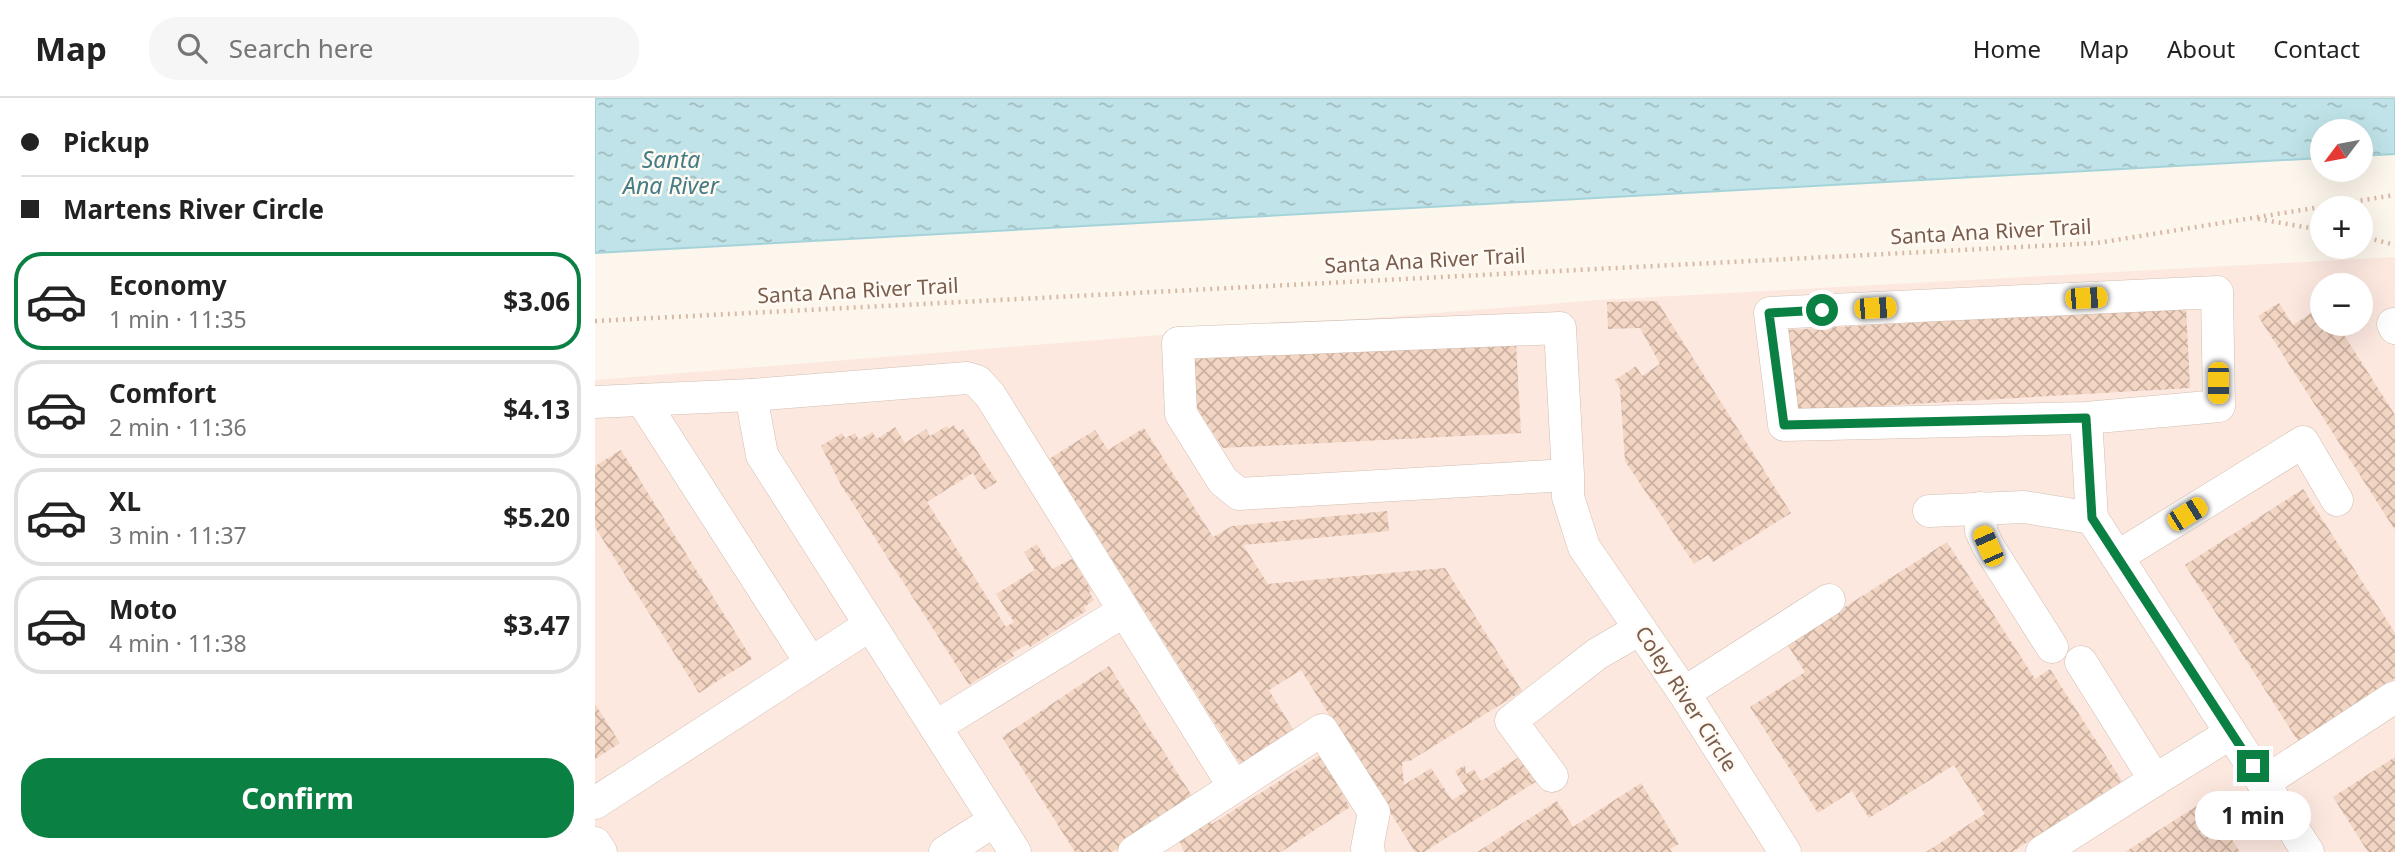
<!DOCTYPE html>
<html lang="en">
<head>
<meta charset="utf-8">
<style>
	:root { --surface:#fff; --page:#f6f6f6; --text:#222; --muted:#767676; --line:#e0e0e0; --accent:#0b8043 }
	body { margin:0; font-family:"Noto Sans",sans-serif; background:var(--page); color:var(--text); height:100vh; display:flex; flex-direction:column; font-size:26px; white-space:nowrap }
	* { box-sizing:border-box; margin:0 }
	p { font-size:23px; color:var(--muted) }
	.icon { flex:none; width:38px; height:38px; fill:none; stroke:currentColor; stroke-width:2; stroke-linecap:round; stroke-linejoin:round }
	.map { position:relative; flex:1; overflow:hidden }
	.side { display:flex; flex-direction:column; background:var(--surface); width:595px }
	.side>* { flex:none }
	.top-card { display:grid; align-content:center; height:154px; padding:0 21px; background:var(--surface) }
	.needle { width:46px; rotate:238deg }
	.tools { position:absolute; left:1715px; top:21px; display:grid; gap:14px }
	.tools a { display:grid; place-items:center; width:63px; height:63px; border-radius:50%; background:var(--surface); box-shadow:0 7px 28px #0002; font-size:35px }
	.end { position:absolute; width:32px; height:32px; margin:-16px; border:9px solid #0b8043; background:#fff; box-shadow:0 0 0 4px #fff }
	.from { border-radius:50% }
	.bubble { position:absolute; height:49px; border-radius:24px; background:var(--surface); box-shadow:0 7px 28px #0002; font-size:23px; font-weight:700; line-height:49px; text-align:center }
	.car { position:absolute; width:21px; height:42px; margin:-21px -10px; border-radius:9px; box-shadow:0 0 5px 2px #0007; background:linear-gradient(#f5c518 24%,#345 0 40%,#f5c518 0 76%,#345 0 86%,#f5c518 0) }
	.top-card b { display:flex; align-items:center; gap:24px; height:66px; font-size:26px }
	.top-card b+b { border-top:2px solid var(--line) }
	.top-card i { width:18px; height:18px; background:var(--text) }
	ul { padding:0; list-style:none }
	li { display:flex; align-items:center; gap:21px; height:98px; margin:0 14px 10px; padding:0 7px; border:4px solid var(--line); border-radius:28px }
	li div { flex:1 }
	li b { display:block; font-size:26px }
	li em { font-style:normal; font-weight:700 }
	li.active { border-color:var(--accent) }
	li>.icon { width:63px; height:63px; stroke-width:1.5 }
	.action { display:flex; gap:14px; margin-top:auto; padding:14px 21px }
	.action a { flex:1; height:80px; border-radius:28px; background:var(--accent); color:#fff; font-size:28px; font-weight:700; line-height:80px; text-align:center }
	header { display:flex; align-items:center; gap:42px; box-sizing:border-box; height:98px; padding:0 35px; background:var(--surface); border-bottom:2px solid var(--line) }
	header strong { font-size:33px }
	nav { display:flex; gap:38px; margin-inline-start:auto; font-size:24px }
	.search { width:490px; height:63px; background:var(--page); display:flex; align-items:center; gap:18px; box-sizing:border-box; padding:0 24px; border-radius:28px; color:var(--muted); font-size:26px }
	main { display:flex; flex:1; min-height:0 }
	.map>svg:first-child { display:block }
</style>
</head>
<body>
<header>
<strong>Map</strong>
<div class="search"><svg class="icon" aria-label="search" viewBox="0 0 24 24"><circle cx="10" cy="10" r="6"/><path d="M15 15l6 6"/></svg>Search here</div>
<nav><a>Home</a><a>Map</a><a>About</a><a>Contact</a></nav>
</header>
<main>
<section class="side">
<div class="top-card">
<b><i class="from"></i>Pickup</b>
<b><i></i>Martens River Circle</b>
</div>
<ul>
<li class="active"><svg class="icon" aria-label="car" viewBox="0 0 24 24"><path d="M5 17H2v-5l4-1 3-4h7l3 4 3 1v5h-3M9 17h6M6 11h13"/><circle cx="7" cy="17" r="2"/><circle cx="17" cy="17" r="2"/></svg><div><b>Economy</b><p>1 min · 11:35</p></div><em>$3.06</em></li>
<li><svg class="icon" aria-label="car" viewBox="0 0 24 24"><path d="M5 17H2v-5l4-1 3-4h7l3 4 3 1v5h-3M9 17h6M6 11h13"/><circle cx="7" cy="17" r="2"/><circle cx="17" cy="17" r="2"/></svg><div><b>Comfort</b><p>2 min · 11:36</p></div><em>$4.13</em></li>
<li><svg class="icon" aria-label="car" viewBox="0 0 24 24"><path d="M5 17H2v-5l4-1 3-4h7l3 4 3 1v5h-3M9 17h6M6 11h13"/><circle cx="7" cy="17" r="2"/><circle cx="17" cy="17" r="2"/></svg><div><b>XL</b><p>3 min · 11:37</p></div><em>$5.20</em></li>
<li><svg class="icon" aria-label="car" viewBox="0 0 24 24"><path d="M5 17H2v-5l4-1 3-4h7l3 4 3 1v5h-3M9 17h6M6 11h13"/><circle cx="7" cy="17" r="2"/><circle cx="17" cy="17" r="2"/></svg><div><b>Moto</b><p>4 min · 11:38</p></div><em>$3.47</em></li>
</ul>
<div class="action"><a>Confirm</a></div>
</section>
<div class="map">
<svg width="1800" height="754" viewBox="0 0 1800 754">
	<defs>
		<pattern id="water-ripples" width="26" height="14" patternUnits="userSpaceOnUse" patternTransform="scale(1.75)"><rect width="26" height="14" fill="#bfe3e8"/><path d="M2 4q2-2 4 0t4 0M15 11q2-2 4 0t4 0" fill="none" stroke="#a0bbbe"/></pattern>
		<pattern id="building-cross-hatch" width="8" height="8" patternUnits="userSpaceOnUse" patternTransform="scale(1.75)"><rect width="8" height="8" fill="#f3d5c3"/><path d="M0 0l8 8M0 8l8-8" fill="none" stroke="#cab0a1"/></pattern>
	</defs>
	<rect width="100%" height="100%" fill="#fdf6ec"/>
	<path fill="#fde8e0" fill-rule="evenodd" d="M1800 159V754H0V282L1003 202ZM1727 187H1766V226H1727Z"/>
	<polygon fill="url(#water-ripples)" stroke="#a5d3da" stroke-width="2" points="0,0 1800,0 1800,56 1766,58 1766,33 1727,33 1727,60 0,155"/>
	<g fill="url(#building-cross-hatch)">
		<polygon points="1062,203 1196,415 1118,464 1113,457 1099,466 1030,363 1025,291 1020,282 1041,268 1047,278 1065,266 1045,230 1013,231 1012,204"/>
		<polygon points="1684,205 1698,227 1727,208 1727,226 1742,226 1800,317 1800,432 1663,218"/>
		<polygon points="1591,209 1595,290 1195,313 1191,232"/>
		<polygon points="921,245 926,335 628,350 601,309 599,261"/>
		<polygon points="359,327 364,334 368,331 402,384 389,392 378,375 332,404 411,529 419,524 401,496 440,472 429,454 442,446 457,471 477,461 497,493 494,494 499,502 489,509 491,513 435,549 433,546 417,555 419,558 374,587 246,387 226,348 247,335 250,340 260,335 264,342 277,334 282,341 300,329 310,345 331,331 335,338 352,328 354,331"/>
		<polygon points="549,330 618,439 637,428 792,413 794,433 648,447 673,486 850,470 927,593 815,663 807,664 809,687 836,670 857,702 872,693 860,673 870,667 871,676 879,671 886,683 926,658 942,683 829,754 820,754 706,572 674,592 701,636 648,670 454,361 500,332 513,352"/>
		<polygon points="26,352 157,561 104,595 0,429 0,368"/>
		<polygon points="1708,391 1800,535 1800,580 1703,643 1590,467"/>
		<polygon points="1352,444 1440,581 1455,571 1527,683 1417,754 1331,754 1390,716 1359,667 1274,720 1257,693 1223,715 1155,609 1210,574 1192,546"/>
		<polygon points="514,568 599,701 517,754 480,754 407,639"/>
		<polygon points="0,606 25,645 0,661"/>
		<polygon points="725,657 755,709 686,754 589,754 584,742 614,722 617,726"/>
		<polygon points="1800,659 1800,754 1773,754 1738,699"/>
		<polygon points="1046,685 1084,746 1075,751 1077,754 882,754 962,703 978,729"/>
		<polygon points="1611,702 1645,754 1530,754"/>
	</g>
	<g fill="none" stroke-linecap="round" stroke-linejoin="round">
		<g stroke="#d1beb0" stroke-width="33">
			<g id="minor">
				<polyline points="1798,226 1800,230"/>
				<polyline points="156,297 167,357 420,754"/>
				<polyline points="47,302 216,565"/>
				<polyline points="0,304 156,297 372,280 382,283 395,297 639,689"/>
				<polyline points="1491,320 1624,308 1622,194 1175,215 1189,327 1491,320 1497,420 1713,754"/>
				<polyline points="973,377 644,396 628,383 586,316 583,245 965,230 973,377 973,399 989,449 1089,595 1190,754"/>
				<polyline points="1385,410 1386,433 1393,448 1457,549"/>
				<polyline points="1334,413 1429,409 1497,420"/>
				<polyline points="1522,459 1708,344 1742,402"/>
				<polyline points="1486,564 1560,682 1636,635"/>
				<polyline points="1089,595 1234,502"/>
				<polyline points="340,629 529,513"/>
				<polyline points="957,678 916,623 1002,556 1045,531"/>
				<polyline points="1668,685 1800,599"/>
				<polyline points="0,705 275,527"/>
				<polyline points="0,745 6,754"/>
				<polyline points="350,754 399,723"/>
				<polyline points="539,754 727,632 779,714 772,750 774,754"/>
				<polyline points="1447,754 1560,682"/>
			</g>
		</g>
		<g stroke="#d9b8a5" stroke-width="4.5" stroke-dasharray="2 5" stroke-linecap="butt">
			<polyline points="1663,121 1727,132"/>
			<polyline points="1766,138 1800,147"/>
			<polyline points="0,223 1502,145 1800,97"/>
		</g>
		<use href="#minor" stroke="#fff" stroke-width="32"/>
	</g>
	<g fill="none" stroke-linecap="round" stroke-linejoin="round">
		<polyline stroke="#0b8043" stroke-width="9" points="1227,212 1174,215 1189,327 1491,320 1497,420 1658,668"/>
	</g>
	<g text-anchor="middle" stroke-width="5" stroke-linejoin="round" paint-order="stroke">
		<g font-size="21" fill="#7a5c4d" stroke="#fffaf3">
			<text transform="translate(1396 134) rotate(-3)" y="7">Santa Ana River Trail</text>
			<text transform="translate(830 163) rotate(-3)" y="7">Santa Ana River Trail</text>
			<text transform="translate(263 193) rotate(-3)" y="7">Santa Ana River Trail</text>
			<text transform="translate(1091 601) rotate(57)" y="7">Coley River Circle</text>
		</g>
		<g font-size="23" font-style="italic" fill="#437c86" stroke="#fffaf3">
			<text x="76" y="70">Santa<tspan x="76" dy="26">Ana River</tspan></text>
		</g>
	</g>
</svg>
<div class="tools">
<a><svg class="needle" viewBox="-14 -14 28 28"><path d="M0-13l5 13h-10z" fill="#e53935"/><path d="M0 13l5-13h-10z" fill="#767676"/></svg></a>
<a>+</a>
<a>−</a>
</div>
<i class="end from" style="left:1227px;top:212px"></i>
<i class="end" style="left:1658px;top:668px"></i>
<div class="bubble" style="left:1600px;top:693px;width:116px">1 min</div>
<i class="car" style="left:1491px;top:200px;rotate:87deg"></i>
<i class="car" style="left:1280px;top:210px;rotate:87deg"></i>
<i class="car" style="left:1623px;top:285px;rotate:180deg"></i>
<i class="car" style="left:1592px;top:416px;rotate:58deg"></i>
<i class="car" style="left:1393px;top:448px;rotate:336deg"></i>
</div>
</main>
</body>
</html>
